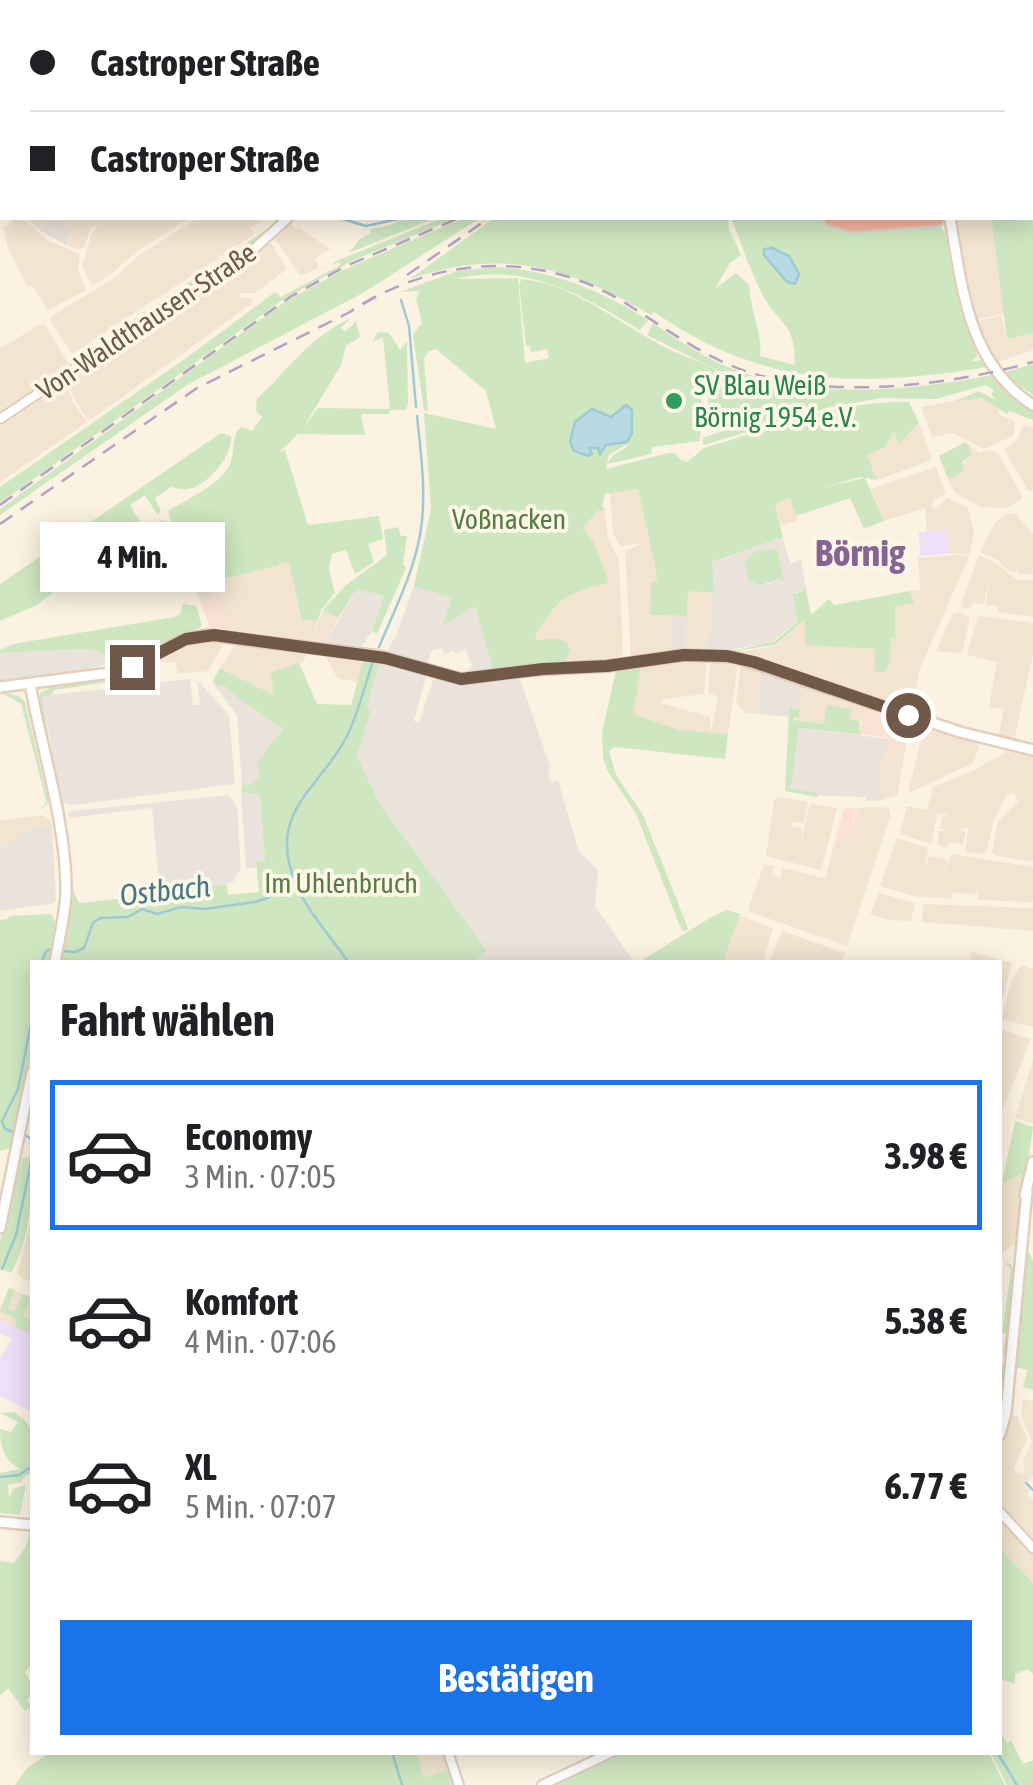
<!DOCTYPE html>
<html lang="de">
<head>
<meta charset="utf-8">
<style>
	:root { --surface:#fff; --page:#f2f2f2; --text:#202124; --muted:#757577; --line:#e0e0e0; --accent:#1a73e8 }
	body { margin:0; font-family:"Asap Condensed",sans-serif; background:var(--page); color:var(--text); height:100vh; display:flex; flex-direction:column; font-size:38px; white-space:nowrap }
	* { box-sizing:border-box; margin:0 }
	p { font-size:32px; color:var(--muted) }
	.icon { flex:none; width:55px; height:55px; fill:none; stroke:currentColor; stroke-width:2; stroke-linecap:round; stroke-linejoin:round }
	.map { position:relative; flex:1; overflow:hidden }
	.panel { position:absolute; left:30px; top:960px; width:972px; height:795px; display:flex; flex-direction:column; background:var(--surface); border-radius:0px; box-shadow:0 5px 25px #0003 }
	.panel>* { flex:none }
	.hud { position:absolute; left:0px; top:0px; width:1035px; height:220px; box-shadow:0 5px 25px #0003; display:grid; align-content:center; height:220px; padding:0 30px; background:var(--surface) }
	.end { position:absolute; width:45px; height:45px; margin:-22px; border:12px solid #715949; background:#fff; box-shadow:0 0 0 5px #fff }
	.from { border-radius:50% }
	.bubble { position:absolute; height:70px; border-radius:0px; background:var(--surface); box-shadow:0 5px 25px #0003; font-size:32px; font-weight:700; line-height:70px; text-align:center }
	.hud b { display:flex; align-items:center; gap:35px; height:95px; font-size:38px }
	.hud b+b { border-top:2px solid var(--line) }
	.hud i { width:25px; height:25px; background:var(--text) }
	ul { padding:0; list-style:none }
	li { display:flex; align-items:center; gap:30px; height:150px; margin:0 20px 15px; padding:0 10px; border:5px solid transparent; border-radius:0px }
	li div { flex:1 }
	li b { display:block; font-size:38px }
	li em { font-style:normal; font-weight:700 }
	li.active { border-color:var(--accent) }
	li>.icon { width:90px; height:90px; stroke-width:1.5 }
	h2 { padding:0 30px; font-size:45px; line-height:120px }
	.action { display:flex; gap:20px; margin-top:auto; padding:20px 30px }
	.action a { flex:1; height:115px; border-radius:0px; background:var(--accent); color:#fff; font-size:40px; font-weight:700; line-height:115px; text-align:center }
	.map>svg:first-child { display:block }
</style>
</head>
<body>
<div class="map">
<svg width="1033" height="1785" viewBox="0 0 1033 1785">
	<rect width="100%" height="100%" fill="#fbf2e1"/>
	<g fill="#f2e4d0">
		<polygon points="17,218 22,218 49,241 80,254 78,270 86,290 48,310 32,285 27,286 8,248 3,228"/>
		<polygon points="27,218 190,218 136,252 112,273 92,286 82,266 91,235 99,223 91,228 84,247 79,249 68,246 70,239 44,226 39,230"/>
		<polygon points="197,218 257,218 261,223 250,227 255,234 72,354 50,320 51,317 117,276 138,256"/>
		<polygon points="955,218 991,218 1004,313 975,320"/>
		<polygon points="290,222 296,230 299,228 330,249 315,259 319,267 301,276 275,239"/>
		<polygon points="271,243 287,269 255,293 240,293 240,297 251,298 254,302 89,421 75,401 68,381"/>
		<polygon points="1001,315 1007,339 1033,333 1033,350 995,363 976,322"/>
		<polygon points="40,324 45,325 70,366 0,413 0,349"/>
		<polygon points="66,382 73,402 87,422 0,482 0,427"/>
		<polygon points="969,398 982,398 995,403 1000,415 1015,421 1013,436 984,449 953,433 932,437 921,407"/>
		<polygon points="919,423 932,460 877,480 867,455 884,448 894,431 900,443"/>
		<polygon points="1023,425 1033,428 1033,489 1029,492 1004,450 1017,440"/>
		<polygon points="969,445 979,453 990,450 998,453 1022,496 1021,500 1006,508 980,507 955,493 948,479 964,472 961,466 971,456"/>
		<polygon points="936,467 946,493 933,501 931,507 935,509 948,498 968,508 974,532 970,554 949,553 946,529 927,532 925,508 884,521 871,489"/>
		<polygon points="638,489 656,570 657,582 651,584 650,615 671,616 670,643 669,651 631,657 625,551 644,543 620,546 613,533 610,493"/>
		<polygon points="791,497 798,521 781,525 775,505"/>
		<polygon points="604,510 608,537 619,561 623,655 603,663 566,663 570,649 563,639 535,640 535,637 549,613 566,598 580,588 609,583 583,527 590,511"/>
		<polygon points="1015,513 1033,534 1033,575 1018,573 1017,568 1016,572 1009,571 994,558 980,552 995,523 1005,514"/>
		<polygon points="161,520 167,521 164,524 173,548 161,552 161,546 157,546 151,530 152,525"/>
		<polygon points="188,525 206,535 221,580 278,564 278,559 289,562 300,618 318,621 314,635 323,610 338,618 325,643 314,641 314,637 313,641 229,632 219,598 201,604 173,528"/>
		<polygon points="957,555 969,557 920,668 911,711 740,652 775,646 806,620 805,645 875,649 895,638 895,605 910,597 910,591 920,590 918,558"/>
		<polygon points="979,555 993,561 1017,580 1033,580 1033,617 998,612 998,606 986,605 988,583 984,604 972,603 971,609 960,607"/>
		<polygon points="688,590 714,593 706,650 686,651"/>
		<polygon points="957,612 970,617 962,653 936,652 952,615"/>
		<polygon points="978,616 1033,623 1033,654 1014,741 998,738 1004,709 989,707 997,662 967,655"/>
		<polygon points="217,639 222,647 208,671 178,674 175,662 161,662 160,657 185,643"/>
		<polygon points="238,642 306,649 307,653 303,662 284,669 275,696 220,668"/>
		<polygon points="323,652 364,659 360,682 338,679"/>
		<polygon points="707,659 704,694 663,699 661,703 710,717 711,732 718,697 708,692 711,659 738,663 728,734 678,730 632,714 641,666"/>
		<polygon points="741,663 762,669 757,714 745,713 736,702"/>
		<polygon points="802,683 891,714 866,711 864,721 848,719 851,709 827,706 824,724 793,720 793,717 799,717"/>
		<polygon points="924,728 980,745 973,763 908,793"/>
		<polygon points="889,739 907,741 897,796 882,800 882,763"/>
		<polygon points="1006,752 1033,756 1033,862 997,856 992,852 998,822 1018,801 1014,793 1007,795 994,819 987,850 982,854 965,852 968,828 958,829 966,832 963,845 950,842 947,848 937,845 939,831 947,831 940,828 942,817 948,815 937,813 932,844 900,834 907,806 927,810 933,787 977,769"/>
		<polygon points="778,797 808,802 804,823 792,822 792,826 803,828 801,844 810,803 837,808 821,870 766,856 774,801"/>
		<polygon points="883,807 890,810 890,817 847,946 750,912 748,909 764,865 774,866 772,875 780,877 782,868 825,878 836,838 841,840 843,833 851,835 861,808"/>
		<polygon points="42,815 51,820 52,826 24,829 18,842 0,845 0,820"/>
		<polygon points="897,838 928,848 924,872 929,856 948,860 943,877 952,854 1033,867 1033,902 978,900 978,882 977,894 952,893 951,899 914,896 880,886"/>
		<polygon points="879,893 915,903 911,921 889,920 870,914"/>
		<polygon points="923,904 1033,908 1033,931 922,922"/>
		<polygon points="739,916 773,928 763,962 723,962"/>
		<polygon points="782,931 845,953 841,962 769,962"/>
		<polygon points="972,952 1012,963 1000,1005 1000,962 969,962"/>
		<polygon points="1021,965 1033,969 1033,1027 1001,1019 1012,980"/>
		<polygon points="1000,1029 1031,1039 1002,1111 1000,1111"/>
		<polygon points="1033,1060 1033,1124 1015,1118"/>
		<polygon points="1016,1175 1026,1176 1015,1244 1000,1254 1000,1186"/>
		<polygon points="32,1216 32,1283 17,1274"/>
		<polygon points="9,1288 32,1298 32,1334 0,1320 0,1308"/>
		<polygon points="1023,1399 1033,1401 1033,1477 1024,1484 1030,1490 1027,1494 1033,1500 1033,1541 1000,1506 1000,1450 1009,1416 1017,1416 1027,1438 1014,1468 1018,1474 1025,1471 1023,1461 1032,1441 1021,1414"/>
		<polygon points="1000,1518 1033,1554 1033,1583 1000,1549"/>
		<polygon points="416,1753 444,1753 449,1769 424,1777"/>
	</g>
	<g fill="#fbe2d5">
		<polygon points="214,597 219,598 229,632 214,630 209,626 201,604"/>
		<polygon points="866,711 908,720 907,741 858,733"/>
		<polygon points="847,808 861,808 851,836 844,834 842,840 836,838 843,811"/>
	</g>
	<g fill="#eae3dc" fill-rule="evenodd">
		<polygon points="60,219 68,230 68,246 39,230"/>
		<path d="M783 537 790 564 801 559 806 589 796 592 797 622 771 642 734 649 732 653 706 650 714 593 711 563ZM777 548 780 579 768 584 756 581Z"/>
		<polygon points="414,586 452,598 444,624 475,605 494,671 465,674 472,665 465,649 455,654 453,651 444,654 442,648 432,650 426,666 386,653 396,636"/>
		<polygon points="357,589 385,596 372,631 361,647 325,643"/>
		<polygon points="671,616 687,616 686,651 669,651"/>
		<polygon points="89,649 101,652 105,658 130,653 133,659 90,668 89,673 0,683 0,653"/>
		<polygon points="380,661 426,676 414,721 419,723 433,680 472,682 519,676 550,766 548,776 552,782 558,780 579,852 598,870 595,906 634,962 479,962 476,959 486,950 379,803 357,756 371,713 367,705"/>
		<polygon points="762,669 802,683 800,709 789,708 788,717 757,714"/>
		<polygon points="190,679 193,705 199,705 200,701 197,680 229,715 235,784 74,805 61,802 42,696"/>
		<polygon points="224,684 283,729 260,777 251,784 242,785 237,715 214,685"/>
		<polygon points="799,728 889,739 882,763 882,800 866,801 866,797 823,796 791,789"/>
		<polygon points="241,792 260,795 265,860 256,861 256,868 246,869"/>
		<polygon points="229,795 237,807 241,868 233,882 221,885 160,892 152,808 69,818 68,813 73,811"/>
		<polygon points="52,826 56,900 51,904 0,911 0,845 17,842 23,829"/>
	</g>
	<g fill="#efdef7">
		<polygon points="947,529 949,553 920,556 919,532"/>
		<polygon points="0,1320 32,1334 32,1412 0,1396 0,1358 12,1339 0,1333"/>
	</g>
	<g fill="#cfe7c1" fill-rule="evenodd">
		<polygon points="141,0 318,0 130,2"/>
		<polygon points="898,0 1033,0 1033,127 1032,2"/>
		<polygon points="408,218 435,218 349,253 360,239 371,233 370,229 387,226"/>
		<polygon points="443,218 456,218 354,260 284,299 0,503 0,487 189,356 275,292 281,297 340,265 339,262 332,265 336,261"/>
		<polygon points="464,218 480,218 363,293 187,385 0,515 0,509 286,301 343,270"/>
		<path d="M494 218H728L729 229 741 255 730 263 715 289 736 273 749 285C750 309 763 335 760 356L795 365C795 320 779 326 762 294 750 270 741 243 731 218H823L827 221 940 225C957 251 958 287 965 318 969 331 976 343 977 356L971 362 981 360 987 367C858 388 765 388 654 312L651 315C569 267 503 247 410 279ZM769 247 789 256 799 274 795 284 788 282 764 255 765 249Z"/>
		<polygon points="991,218 1033,219 1033,333 1007,339"/>
		<polygon points="264,231 267,232 255,245 93,355 89,349 88,353 78,357"/>
		<path d="M495 267C552 270 600 290 648 320L640 330C581 294 526 262 456 279L518 278 525 363 549 358 547 349 531 352 530 346H526L519 284 522 279C535 281 547 283 559 288 606 307 641 339 687 357 701 363 725 371 730 383L733 378 647 335 653 323C681 342 709 361 741 372 818 400 913 390 993 375L1017 402 1033 410V420L1009 411 1007 414 982 398 955 401 979 391 996 400 991 394 994 390 985 385 936 399 881 398 831 407 703 445V438L748 422 707 421 709 377 703 372 700 441 652 447 651 454 608 464C611 452 624 452 629 443L609 455 606 469 668 453H675L681 460 687 462 704 448C772 428 838 400 909 402L919 423 899 444 894 432 884 448 867 455 877 480 860 477 823 488 865 478 884 521 864 529 850 498 796 516 790 497 775 505 783 537 712 562 714 593 688 591 687 616 650 615 651 583 657 582 656 570 638 489 605 494 602 506 605 510 597 511 583 528 594 543 609 583C570 590 554 601 535 637L536 640C549 640 565 634 570 649L566 663 494 672 475 606 443 625 452 598 414 586 431 509 424 413 496 429 486 391 436 349 429 351 424 358 428 411 424 410 413 335 422 323 416 299 420 291 400 292 457 271Z"/>
		<path d="M351 318 341 328 345 332 356 321 360 337 346 346 341 365 303 428 318 408 390 409 383 337 372 342 378 332 389 333 400 350 407 341 408 404 406 410H390L389 414H361L365 435 298 434 279 452 285 450 308 525 379 516 383 539 368 544 374 562 355 574 346 550 332 554 329 569 335 593 321 610 318 621 301 619 289 562 282 564 278 559 279 565 220 580 206 535 192 532 188 525 173 528 168 511C187 499 218 486 229 466 236 452 230 437 241 427L252 431 262 417 256 411 257 399C291 367 307 339 351 318Z"/>
		<polygon points="1033,364 1033,395 1002,373"/>
		<path d="M221 433 231 436C233 455 207 487 187 489 181 490 176 488 171 487L155 498 161 511 157 514 145 495 130 505 141 524 134 529 123 523 109 528 94 553 51 594 35 606 0 621V584Z"/>
		<polygon points="965,442 969,445 971,456 962,462 964,472 948,479 939,456"/>
		<polygon points="398,527 401,536 407,536 403,564 406,568 377,634 372,631 384,596 357,589 338,618 323,610 346,585 387,555 384,530"/>
		<polygon points="777,548 784,581 779,579 758,586 755,581 749,582 744,563 752,553"/>
		<polygon points="806,589 811,615 829,599 834,605 910,591 914,603 895,606 895,638 891,639 890,660 885,672 875,671 875,649 805,645 805,620 775,645 733,651 775,641 797,622 793,595"/>
		<polygon points="183,604 196,606 202,626 133,664 90,673 88,671 128,662 133,659 130,654 105,658 101,652 88,649 0,653 0,650 13,644 175,617 180,614"/>
		<polygon points="165,654 155,665 156,677 153,674 139,677 139,680 135,678 54,690 51,695 42,697 51,754 39,710 40,693 53,686 119,676"/>
		<path d="M364 658 380 661 367 706 371 712 357 756 379 803 487 951 477 958 479 962H57L68 859H71L73 889 79 903 117 899 126 894 127 897 227 884 228 895 259 892 256 861 265 860 260 795 241 792 242 785 251 784 260 777 257 762 283 729C264 714 239 701 224 685L221 687 215 684 217 690 213 681 220 668 274 695 271 672 299 663 317 704 351 705Z"/>
		<polygon points="641,666 633,714 679,730 728,734 725,759 614,747 609,751 616,775 643,815 686,923 688,930 682,931 636,814 607,770 603,757 602,733 616,670"/>
		<path d="M0 692 19 696 25 702 48 799C48 806 43 808 38 809L45 805 46 800 21 704Z"/>
		<polygon points="827,705 852,709 849,719 860,721 859,733 863,735 799,728 791,789 818,793 818,797 785,791 789,708 800,709 799,717 793,717 793,720 824,724"/>
		<polygon points="727,910 740,914 723,962 639,962 713,916"/>
		<polygon points="51,914 56,923 50,962 32,962 32,1050 14,1142 8,1149 0,1151 0,920 8,919 9,916"/>
		<polygon points="1015,1121 1033,1127 1026,1176 1018,1175 1004,1183 1002,1183"/>
		<path d="M32 1157C32 1195 31 1239 11 1273L0 1268V1242L16 1166 21 1167 22 1158Z"/>
		<polygon points="1029,1252 1033,1261 1033,1390 1023,1387 1028,1370 1015,1367 1025,1256"/>
		<path d="M1005 1263 1011 1264C1020 1282 1007 1357 1004 1382L1000 1384V1365H1004L1005 1354 1003 1353 1006 1334 1002 1333 1011 1269Z"/>
		<polygon points="9,1288 15,1290 8,1308 14,1312 23,1294 31,1297 23,1316 30,1319 32,1315 32,1334 16,1328 15,1318 0,1311"/>
		<path d="M14 1412 27 1422 32 1434V1472L23 1478 22 1482 8 1485 9 1498 13 1489 26 1485 20 1515 0 1513V1473L21 1469C4 1461 0 1447 0 1429L11 1432 18 1422 0 1413Z"/>
		<path d="M30 1530 32 1664 25 1672 32 1684V1696L27 1700 31 1707 25 1711 8 1688 0 1696V1561L14 1563C25 1548 26 1550 30 1530Z"/>
		<polygon points="1000,1549 1033,1583 1033,1674 1028,1669 1015,1674 1015,1684 1000,1679"/>
		<polygon points="1000,1732 1007,1743 1011,1740 1023,1764 1033,1760 1033,1785 1007,1785 991,1753 1000,1752"/>
		<polygon points="51,1752 416,1753 424,1777 449,1769 455,1785 15,1785 27,1768"/>
		<polygon points="618,1752 989,1753 1005,1785 550,1785"/>
	</g>
	<g fill="#b7dbe3" stroke="#9dcad4" stroke-width="2.5">
		<polygon points="772,248 789,256 799,274 795,284 787,282 764,255 764,249"/>
		<polygon points="626,405 632,410 632,433 627,442 606,445 600,454 598,448 589,448 592,454 588,456 574,451 570,442 575,422 592,409 611,417"/>
	</g>
	<g fill="none" stroke-linecap="round" stroke-linejoin="round">
		<g stroke="#9dcad4" stroke-width="2.5">
			<polyline points="48,0 50,2"/>
			<polyline points="771,2 775,0"/>
			<polyline points="339,218 366,226 403,218"/>
			<polyline points="401,300 409,326 416,407"/>
			<path d="M379 647C394 611 413 574 420 535 427 496 421 455 417 416"/>
			<polyline points="63,951 75,952 84,948 93,923 100,918 128,917 142,909 157,914 181,907 204,909 255,902 268,898 282,883"/>
			<polyline points="42,962 46,951 53,949"/>
			<path d="M348 962C331 936 308 913 296 884 266 813 318 790 346 738 358 715 364 688 372 664"/>
			<polyline points="14,1132 5,1129 2,1121 18,1089 32,1019"/>
			<polyline points="24,1134 31,1139 31,1149"/>
			<polyline points="2,1269 16,1235 32,1157"/>
			<polyline points="0,1477 19,1475 32,1466"/>
			<polyline points="1026,1483 1033,1490"/>
			<polyline points="392,1752 402,1785"/>
			<polyline points="997,1752 1017,1785"/>
		</g>
		<g stroke="#dfcebd" stroke-width="12">
			<g id="tertiary">
				<polyline points="846,0 848,2"/>
				<polyline points="564,2 564,0"/>
				<polyline points="0,419 254,249 288,218"/>
				<polyline points="1000,1512 1033,1548"/>
				<polyline points="448,1752 459,1785"/>
				<polyline points="542,1785 612,1752"/>
			</g>
		</g>
		<g stroke="#e3cfbc" stroke-width="14">
			<g id="secondary">
				<path d="M950 218C962 287 968 364 1033 405"/>
				<path d="M30 684C42 750 67 826 66 893 65 914 59 940 55 962"/>
				<polyline points="0,687 118,672 185,639 207,635 379,656 461,679 532,670 607,666 684,655 734,657 960,732 1033,750"/>
				<polyline points="1025,1195 1033,1162"/>
				<polyline points="0,1228 32,1072"/>
				<polyline points="1000,1434 1006,1412 1027,1191"/>
				<polyline points="0,1522 32,1525"/>
			</g>
		</g>
		<g stroke="#dad4d0" stroke-width="19">
			<g id="motorway">
				<polyline points="0,54 2,53"/>
				<polyline points="1032,131 1033,131"/>
				<polyline points="1032,148 1033,148"/>
				<polyline points="831,218 853,224 937,218"/>
			</g>
		</g>
		<use href="#tertiary" stroke="#fff" stroke-width="8"/>
		<use href="#secondary" stroke="#fff" stroke-width="9"/>
		<use href="#motorway" stroke="#f3b49a" stroke-width="14"/>
		<g stroke="#b4a1c3" stroke-width="2.5" stroke-dasharray="15 10" stroke-linecap="butt">
			<polyline points="796,2 799,0"/>
			<polyline points="407,275 489,218"/>
			<path d="M363 304C444 256 541 252 622 301 666 328 706 360 755 374 838 399 951 385 1033 362"/>
			<polyline points="0,505 290,297 346,266 459,218"/>
			<polyline points="0,524 197,388 348,313 374,297"/>
		</g>
	</g>
	<g fill="none" stroke-linecap="round" stroke-linejoin="round">
		<polyline stroke="#715949" stroke-width="12" points="132,667 186,639 214,635 385,658 461,679 543,669 607,666 684,655 727,656 754,662 908,715"/>
	</g>
	<circle fill="#2e9e5b" stroke="#fef6e7" stroke-width="4" cx="674" cy="401" r="10"/>
	<g text-anchor="middle" stroke-width="8" stroke-linejoin="round" paint-order="stroke">
		<g font-size="28" fill="#715949" stroke="#fef6e7">
			<text transform="translate(146 321) rotate(-34)" y="10">Von-Waldthausen-Straße</text>
		</g>
		<g font-size="28" fill="#27864d" stroke="#fef6e7" text-anchor="start">
			<text x="694" y="395">SV Blau Weiß<tspan x="694" dy="32">Börnig 1954 e.V.</tspan></text>
		</g>
		<g font-size="28" fill="#547c44" stroke="#fef6e7">
			<text x="509" y="529">Voßnacken</text>
			<text x="341" y="893">Im Uhlenbruch</text>
		</g>
		<g font-size="30" font-style="italic" fill="#447784" stroke="#fef6e7">
			<text transform="translate(165 891) rotate(-6)" y="10">Ostbach</text>
		</g>
		<g font-size="38" font-weight="bold" fill="#866594" stroke="#fef6e7">
			<text x="860" y="566">Börnig</text>
		</g>
	</g>
</svg>
<i class="end from" style="left:908px;top:715px"></i>
<i class="end" style="left:132px;top:667px"></i>
<div class="bubble" style="left:40px;top:522px;width:185px">4 Min.</div>
<div class="hud">
<b><i class="from"></i>Castroper Straße</b>
<b><i></i>Castroper Straße</b>
</div>
<section class="panel">
<h2>Fahrt wählen</h2>
<ul>
<li class="active"><svg class="icon" aria-label="car" viewBox="0 0 24 24"><path d="M5 17H2v-5l4-1 3-4h7l3 4 3 1v5h-3M9 17h6M6 11h13"/><circle cx="7" cy="17" r="2"/><circle cx="17" cy="17" r="2"/></svg><div><b>Economy</b><p>3 Min. · 07:05</p></div><em>3.98 €</em></li>
<li><svg class="icon" aria-label="car" viewBox="0 0 24 24"><path d="M5 17H2v-5l4-1 3-4h7l3 4 3 1v5h-3M9 17h6M6 11h13"/><circle cx="7" cy="17" r="2"/><circle cx="17" cy="17" r="2"/></svg><div><b>Komfort</b><p>4 Min. · 07:06</p></div><em>5.38 €</em></li>
<li><svg class="icon" aria-label="car" viewBox="0 0 24 24"><path d="M5 17H2v-5l4-1 3-4h7l3 4 3 1v5h-3M9 17h6M6 11h13"/><circle cx="7" cy="17" r="2"/><circle cx="17" cy="17" r="2"/></svg><div><b>XL</b><p>5 Min. · 07:07</p></div><em>6.77 €</em></li>
</ul>
<div class="action"><a>Bestätigen</a></div>
</section>
</div>
</body>
</html>
